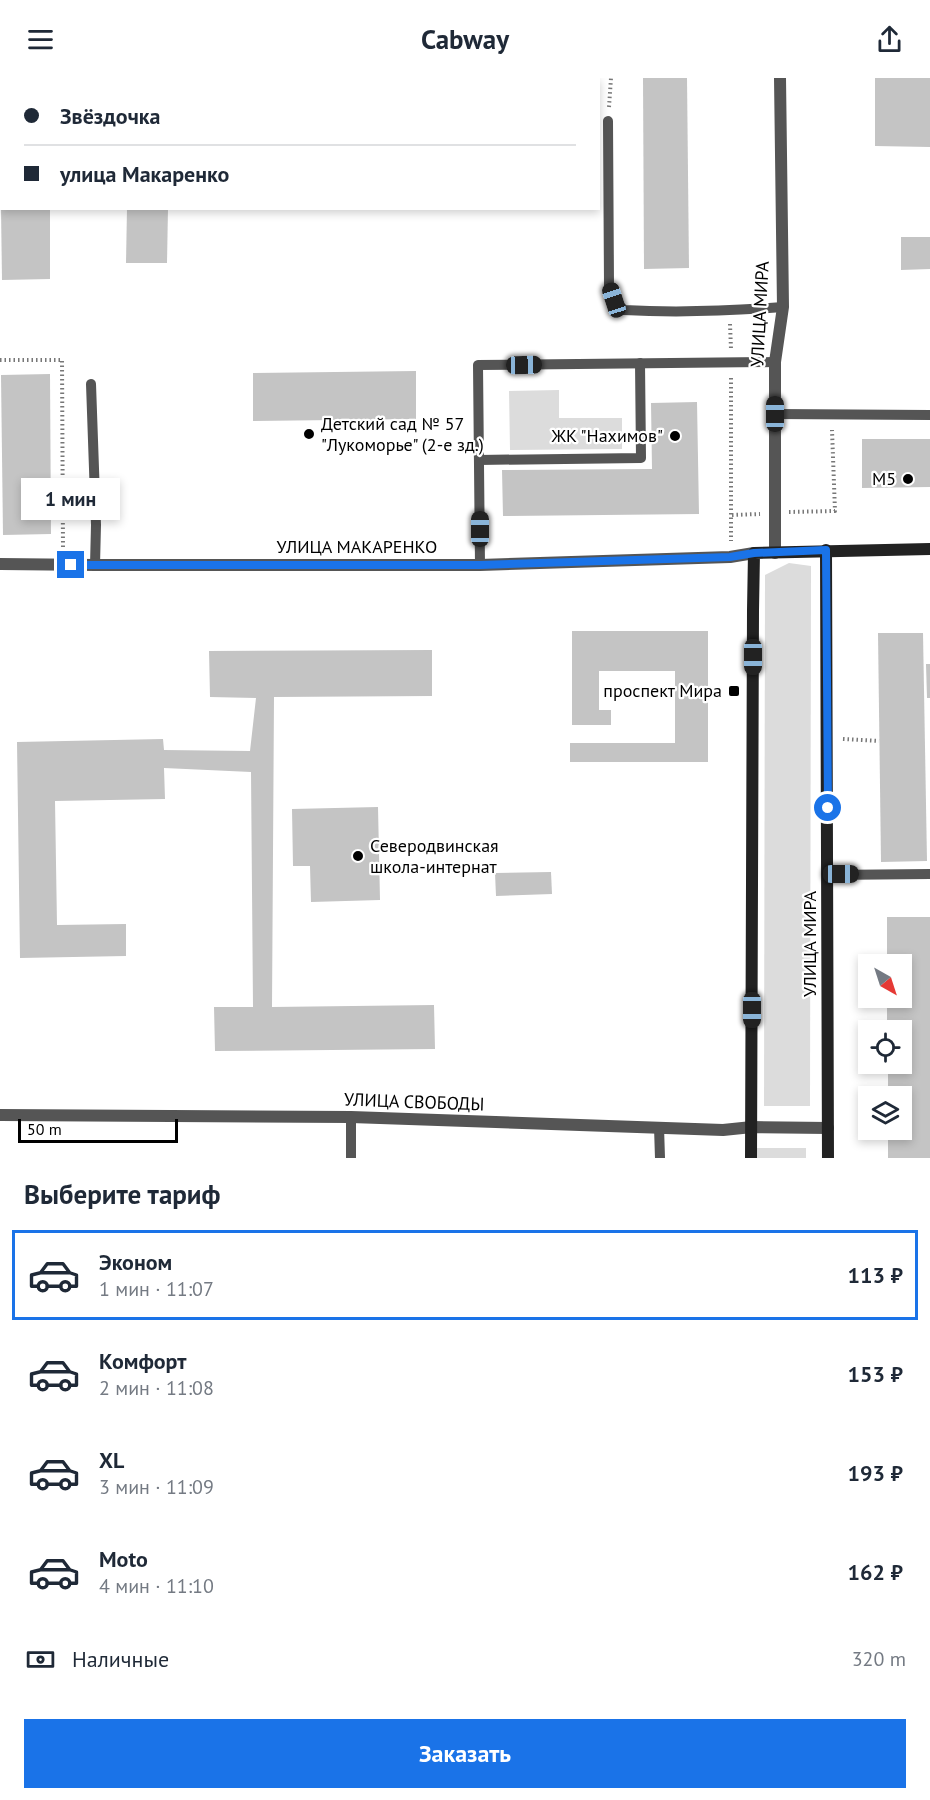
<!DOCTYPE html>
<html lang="ru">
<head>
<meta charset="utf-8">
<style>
	:root { --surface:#fff; --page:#f2f2f3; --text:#1f2937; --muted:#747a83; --line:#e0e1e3; --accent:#1a73e8 }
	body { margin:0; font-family:"PT Sans",sans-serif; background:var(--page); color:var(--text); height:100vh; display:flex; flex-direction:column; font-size:22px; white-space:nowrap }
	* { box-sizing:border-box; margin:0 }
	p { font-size:20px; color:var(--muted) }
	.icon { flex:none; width:33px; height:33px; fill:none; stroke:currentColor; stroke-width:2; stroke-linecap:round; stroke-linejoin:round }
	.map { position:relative; height:1080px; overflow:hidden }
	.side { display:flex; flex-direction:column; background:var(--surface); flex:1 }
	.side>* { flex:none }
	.hud { position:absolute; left:0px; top:0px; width:600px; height:132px; box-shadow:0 3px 9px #0003; display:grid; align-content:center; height:132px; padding:0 24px; background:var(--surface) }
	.needle { width:39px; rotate:141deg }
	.buttons { position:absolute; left:858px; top:876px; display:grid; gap:12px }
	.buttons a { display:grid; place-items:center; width:54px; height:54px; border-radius:0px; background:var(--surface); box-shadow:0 3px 9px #0003; font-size:30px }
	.scale { position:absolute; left:18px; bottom:15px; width:160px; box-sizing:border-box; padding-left:6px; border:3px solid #000; border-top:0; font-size:16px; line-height:21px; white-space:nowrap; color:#000; -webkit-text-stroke:4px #fff; paint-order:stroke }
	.end { position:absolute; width:27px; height:27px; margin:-14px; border:8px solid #1a73e8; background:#fff; box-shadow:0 0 0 3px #fff }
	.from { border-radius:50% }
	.bubble { position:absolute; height:42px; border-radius:0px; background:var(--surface); box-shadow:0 3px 9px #0003; font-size:20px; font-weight:800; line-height:42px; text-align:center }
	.car { position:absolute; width:18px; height:36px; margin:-18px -9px; border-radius:8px; box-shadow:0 0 4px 2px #0007; background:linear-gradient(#222 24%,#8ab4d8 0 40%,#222 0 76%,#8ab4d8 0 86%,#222 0) }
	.hud b { display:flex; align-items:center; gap:21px; height:57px; font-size:22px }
	.hud b+b { border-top:2px solid var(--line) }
	.hud i { width:15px; height:15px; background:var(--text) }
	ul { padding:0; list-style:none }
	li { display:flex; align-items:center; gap:18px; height:90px; margin:0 12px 9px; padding:0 12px; border:3px solid transparent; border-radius:0px }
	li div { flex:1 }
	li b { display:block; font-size:22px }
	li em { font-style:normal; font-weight:800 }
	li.on { border-color:var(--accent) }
	li>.icon { width:54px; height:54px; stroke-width:1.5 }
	h2 { padding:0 24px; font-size:27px; line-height:72px }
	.pay { display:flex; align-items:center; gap:15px; height:66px; padding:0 24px; font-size:22px }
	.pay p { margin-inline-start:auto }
	.button { display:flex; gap:12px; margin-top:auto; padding:12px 24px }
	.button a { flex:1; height:69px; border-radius:0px; background:var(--accent); color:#fff; font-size:24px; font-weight:800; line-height:69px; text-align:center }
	header { display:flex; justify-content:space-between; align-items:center; height:78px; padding:0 24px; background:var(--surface); font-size:27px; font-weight:800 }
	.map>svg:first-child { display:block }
</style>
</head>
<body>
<header><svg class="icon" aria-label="menu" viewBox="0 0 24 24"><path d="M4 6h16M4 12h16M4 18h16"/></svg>Cabway<svg class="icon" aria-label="share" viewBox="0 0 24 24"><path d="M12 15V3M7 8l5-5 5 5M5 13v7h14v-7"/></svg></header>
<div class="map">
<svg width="930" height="1080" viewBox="0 0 930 1080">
	<rect width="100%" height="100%" fill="#fff"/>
	<g fill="#dcdcdc">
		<polygon points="559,312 559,340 622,340 622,371 510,372 509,313"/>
		<polygon points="789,485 811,488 810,1028 764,1028 765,497"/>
		<polygon points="750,1070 806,1070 806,1080 751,1080"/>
	</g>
	<g fill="#c4c4c4">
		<polygon points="643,0 687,0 689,190 644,191"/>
		<polygon points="875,0 930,0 930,69 875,68"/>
		<polygon points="1,130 50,130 50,201 2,202"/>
		<polygon points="127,130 168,130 167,185 126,185"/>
		<polygon points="901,159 930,159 930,191 901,192"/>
		<polygon points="416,293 416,341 253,343 253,295"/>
		<polygon points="50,296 51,456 3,457 1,297"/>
		<polygon points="697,324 699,436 503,438 502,392 652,391 651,325"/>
		<polygon points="862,361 930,361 930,409 862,410"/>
		<polygon points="572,553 708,553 708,684 570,684 570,665 675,665 675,593 599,593 599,632 611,632 611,647 572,647"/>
		<polygon points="878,555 923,555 927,783 881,784"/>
		<polygon points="432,572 432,618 274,619 272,929 434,927 435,971 215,973 214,929 253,929 251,694 164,690 165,721 55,723 57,847 126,846 126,878 20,880 17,664 163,661 164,672 250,673 256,620 210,619 209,573"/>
		<polygon points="926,586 930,586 930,620 927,620"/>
		<polygon points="378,729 380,822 311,824 310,788 293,788 292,731"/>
		<polygon points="551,794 552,816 496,818 495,795"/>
		<polygon points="887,839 930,839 930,1080 888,1080 888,1052 902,1052 902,1018 888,1018 888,986 902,986 902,952 887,952 887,920 902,920 902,886 887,886"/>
	</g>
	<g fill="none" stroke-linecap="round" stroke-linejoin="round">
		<g stroke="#777" stroke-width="4" stroke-dasharray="1.5 3" stroke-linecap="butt">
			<polyline points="609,29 611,0"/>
			<polyline points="730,246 731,271"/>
			<polyline points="0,282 62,282 63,470"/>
			<polyline points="731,300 731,463"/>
			<polyline points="789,434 835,433 832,352"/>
			<polyline points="732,437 760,436"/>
			<polyline points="843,661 879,663"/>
		</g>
		<g stroke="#555" stroke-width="10">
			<path d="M608 43 609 207 614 222 624 232C677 235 730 233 783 229"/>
			<polyline points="91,306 96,447 95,487"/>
			<polyline points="775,336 930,337"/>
			<polyline points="479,382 641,380 640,285"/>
			<polyline points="480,487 478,287 775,284"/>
			<polyline points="828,797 930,796"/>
			<polyline points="351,1039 351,1080"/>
			<polyline points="659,1049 660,1080"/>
		</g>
		<g stroke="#555" stroke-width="12">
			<polyline points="775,475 775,284 783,229 780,0"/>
			<polyline points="0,486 95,487 480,487 730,479 754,475"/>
			<polyline points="0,1037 351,1039 723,1052 752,1049 828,1050"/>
		</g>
		<g stroke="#222" stroke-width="12">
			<polyline points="826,472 828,1080"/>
			<polyline points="751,1080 753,532 754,475 930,471"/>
		</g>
	</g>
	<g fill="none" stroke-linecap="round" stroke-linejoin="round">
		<polyline stroke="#1a73e8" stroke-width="8" points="71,487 480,487 730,479 754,475 826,472 828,730"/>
	</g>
	<g fill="#000" stroke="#fff" stroke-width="2">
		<circle cx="309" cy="356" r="6"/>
		<circle cx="675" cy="358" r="6"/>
		<circle cx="908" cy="401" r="6"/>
		<rect x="728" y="607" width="12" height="12" rx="3"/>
		<circle cx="358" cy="778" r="6"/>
	</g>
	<g text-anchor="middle" stroke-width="4.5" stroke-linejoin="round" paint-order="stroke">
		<g font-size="18" fill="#000" stroke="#fff">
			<text transform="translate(760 236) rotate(-87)" y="6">УЛИЦА МИРА</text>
			<text x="357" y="475">УЛИЦА МАКАРЕНКО</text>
			<text transform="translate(810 866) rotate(-90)" y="6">УЛИЦА МИРА</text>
			<text transform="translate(414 1024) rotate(2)" y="6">УЛИЦА СВОБОДЫ</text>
		</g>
		<g font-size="18" fill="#000" stroke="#fff" text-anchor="end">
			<text x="321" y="352" text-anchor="start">Детский сад № 57<tspan x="321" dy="21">"Лукоморье" (2-е зд.)</tspan></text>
			<text x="663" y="364">ЖК "Нахимов"</text>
			<text x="896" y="407">М5</text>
			<text x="722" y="619">проспект Мира</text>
			<text x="370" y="774" text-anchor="start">Северодвинская<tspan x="370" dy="21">школа-интернат</tspan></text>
		</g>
	</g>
</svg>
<div class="buttons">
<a><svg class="needle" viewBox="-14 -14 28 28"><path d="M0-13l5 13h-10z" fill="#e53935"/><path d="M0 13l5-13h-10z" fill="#747a83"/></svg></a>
<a><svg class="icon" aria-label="locate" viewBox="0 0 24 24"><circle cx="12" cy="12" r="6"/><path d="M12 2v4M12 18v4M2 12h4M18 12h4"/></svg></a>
<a><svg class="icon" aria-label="layers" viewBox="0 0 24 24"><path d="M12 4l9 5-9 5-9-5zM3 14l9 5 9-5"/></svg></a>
</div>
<div class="scale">50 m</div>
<i class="end from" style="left:828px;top:730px"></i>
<i class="end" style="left:71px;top:487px"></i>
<div class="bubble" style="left:21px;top:400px;width:99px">1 мин</div>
<i class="car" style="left:614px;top:222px;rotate:342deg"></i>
<i class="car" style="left:524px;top:287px;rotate:89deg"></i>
<i class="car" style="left:775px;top:336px;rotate:0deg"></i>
<i class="car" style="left:480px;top:451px;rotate:0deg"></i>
<i class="car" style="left:753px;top:579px;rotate:180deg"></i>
<i class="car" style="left:841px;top:796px;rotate:90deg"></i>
<i class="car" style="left:752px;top:932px;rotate:180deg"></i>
<div class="hud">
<b><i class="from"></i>Звёздочка</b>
<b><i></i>улица Макаренко</b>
</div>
</div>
<section class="side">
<h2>Выберите тариф</h2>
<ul>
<li class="on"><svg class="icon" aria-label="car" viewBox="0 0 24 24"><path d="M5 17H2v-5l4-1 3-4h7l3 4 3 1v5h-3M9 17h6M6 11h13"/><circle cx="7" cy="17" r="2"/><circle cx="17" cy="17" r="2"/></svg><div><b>Эконом</b><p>1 мин · 11:07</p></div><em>113 ₽</em></li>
<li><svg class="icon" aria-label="car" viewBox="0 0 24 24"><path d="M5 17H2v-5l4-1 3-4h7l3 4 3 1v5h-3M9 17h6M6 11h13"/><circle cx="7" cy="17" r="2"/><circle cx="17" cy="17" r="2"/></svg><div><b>Комфорт</b><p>2 мин · 11:08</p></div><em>153 ₽</em></li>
<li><svg class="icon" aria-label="car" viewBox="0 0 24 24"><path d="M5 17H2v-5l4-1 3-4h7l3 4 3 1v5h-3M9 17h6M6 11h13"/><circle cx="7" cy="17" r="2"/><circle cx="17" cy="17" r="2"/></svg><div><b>XL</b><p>3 мин · 11:09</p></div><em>193 ₽</em></li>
<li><svg class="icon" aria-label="car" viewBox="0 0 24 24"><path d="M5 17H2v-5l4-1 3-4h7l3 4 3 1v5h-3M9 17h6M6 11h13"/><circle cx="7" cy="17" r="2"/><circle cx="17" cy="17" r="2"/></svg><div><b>Moto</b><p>4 мин · 11:10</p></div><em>162 ₽</em></li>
</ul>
<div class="pay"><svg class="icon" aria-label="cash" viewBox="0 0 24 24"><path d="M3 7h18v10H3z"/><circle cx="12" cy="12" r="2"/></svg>Наличные<p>320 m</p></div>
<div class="button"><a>Заказать</a></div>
</section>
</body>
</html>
